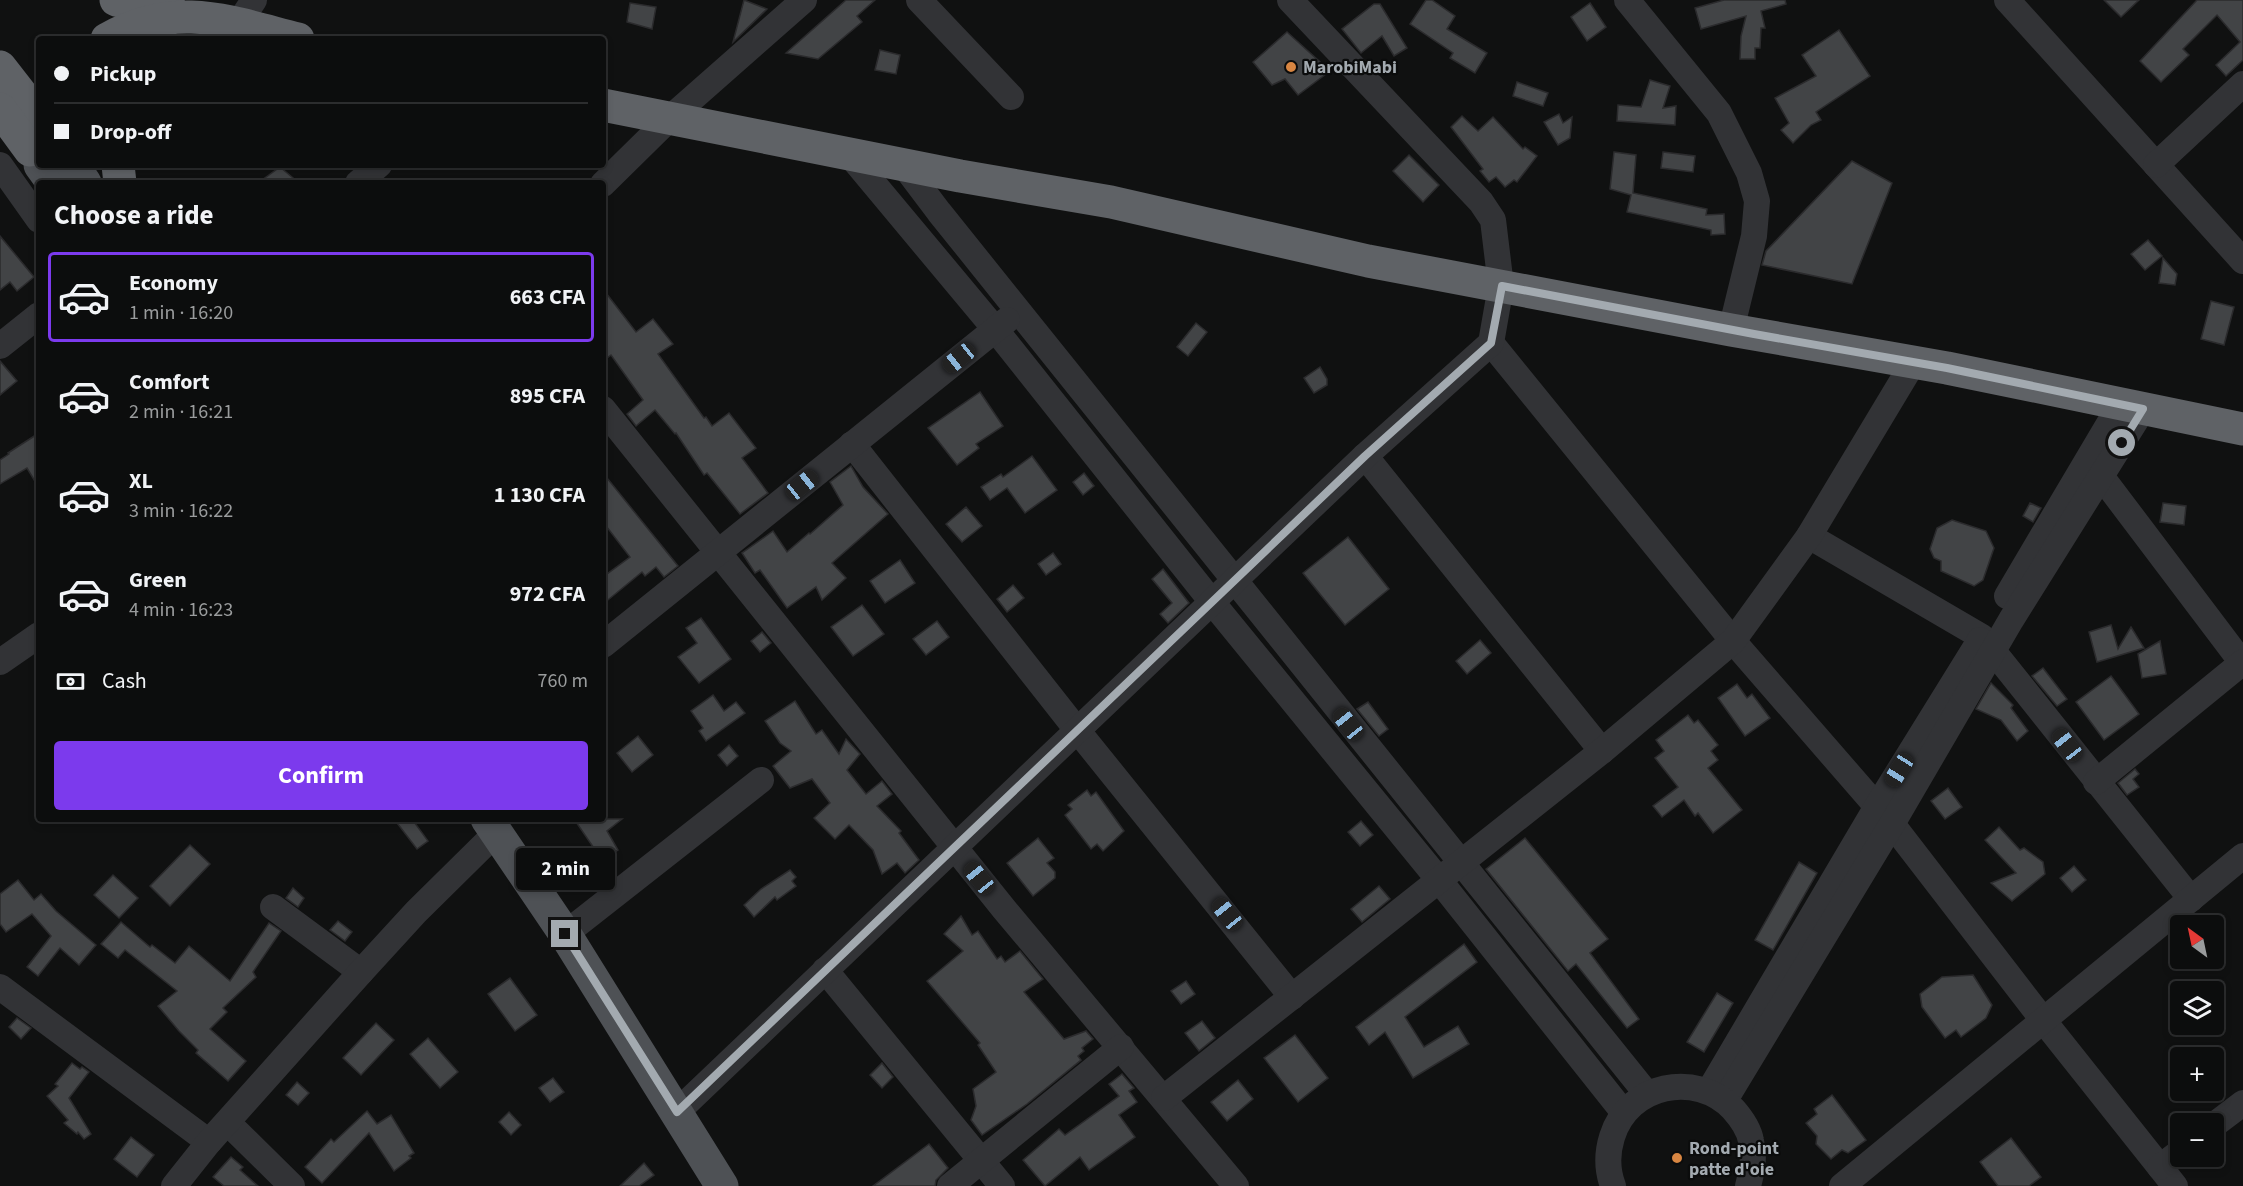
<!DOCTYPE html>
<html lang="en">
<head>
<meta charset="utf-8">
<style>
	:root { --surface:#0c0d0d; --page:#151616; --text:#f1f3f6; --muted:#9a9c9d; --line:#2c2d2e; --accent:#7c3aed }
	body { margin:0; font-family:"Source Sans 3",sans-serif; background:var(--page); color:var(--text); height:100vh; display:flex; flex-direction:column; font-size:22px; white-space:nowrap }
	* { box-sizing:border-box; margin:0 }
	p { font-size:20px; color:var(--muted) }
	.icon { flex:none; width:33px; height:33px; fill:none; stroke:currentColor; stroke-width:2; stroke-linecap:round; stroke-linejoin:round }
	.map { position:relative; flex:1; overflow:hidden }
	.panel { position:absolute; left:36px; top:180px; width:570px; height:642px; display:flex; flex-direction:column; background:var(--surface); border-radius:6px; box-shadow:0 3px 9px #0003,0 0 0 2px var(--line) }
	.panel>* { flex:none }
	.guide { position:absolute; left:36px; top:36px; width:570px; height:132px; border-radius:6px; box-shadow:0 3px 9px #0003,0 0 0 2px var(--line); display:grid; align-content:center; height:132px; padding:0 18px; background:var(--surface) }
	.needle { width:39px; rotate:327deg }
	.buttons { position:absolute; left:2170px; top:915px; display:grid; gap:12px }
	.buttons a { display:grid; place-items:center; width:54px; height:54px; border-radius:6px; background:var(--surface); box-shadow:0 3px 9px #0003,0 0 0 2px var(--line); font-size:30px }
	.end { position:absolute; width:27px; height:27px; margin:-14px; border:8px solid #a3aab0; background:#111; box-shadow:0 0 0 3px #111 }
	.from { border-radius:50% }
	.bubble { position:absolute; height:42px; border-radius:6px; background:var(--surface); box-shadow:0 3px 9px #0003,0 0 0 2px var(--line); font-size:20px; font-weight:700; line-height:42px; text-align:center }
	.car { position:absolute; width:18px; height:36px; margin:-18px -9px; border-radius:8px; box-shadow:0 0 4px 2px #0007; background:linear-gradient(#222 24%,#8ab4d8 0 40%,#222 0 76%,#8ab4d8 0 86%,#222 0) }
	.guide b { display:flex; align-items:center; gap:21px; height:57px; font-size:22px }
	.guide b+b { border-top:2px solid var(--line) }
	.guide i { width:15px; height:15px; background:var(--text) }
	ul { padding:0; list-style:none }
	li { display:flex; align-items:center; gap:18px; height:90px; margin:0 12px 9px; padding:0 6px; border:3px solid transparent; border-radius:6px }
	li div { flex:1 }
	li b { display:block; font-size:22px }
	li em { font-style:normal; font-weight:700 }
	li.selected { border-color:var(--accent) }
	li>.icon { width:54px; height:54px; stroke-width:1.5 }
	h2 { padding:0 18px; font-size:27px; line-height:72px }
	.pay { display:flex; align-items:center; gap:15px; height:66px; padding:0 18px; font-size:22px }
	.pay p { margin-inline-start:auto }
	.cta { display:flex; gap:12px; margin-top:auto; padding:12px 18px }
	.cta a { flex:1; height:69px; border-radius:6px; background:var(--accent); color:#fff; font-size:24px; font-weight:700; line-height:69px; text-align:center }
	.map>svg:first-child { display:block }
</style>
</head>
<body>
<div class="map">
<svg width="2243" height="1186" viewBox="0 0 2243 1186">
	<rect width="100%" height="100%" fill="#101111"/>
	<g fill="#424446" stroke="#2b2b2d" stroke-width="1.5">
		<polygon points="744,0 767,9 733,42"/>
		<polygon points="846,0 875,0 857,16 862,22 818,59 786,53"/>
		<polygon points="1426,0 1432,0 1455,16 1447,29 1487,53 1475,73 1450,58 1453,53 1410,24"/>
		<polygon points="1724,0 1785,0 1786,4 1761,11 1765,28 1761,28 1760,48 1755,48 1755,59 1740,59 1741,36 1746,16 1701,29 1695,8"/>
		<polygon points="2104,0 2139,0 2121,17"/>
		<polygon points="2197,0 2243,0 2243,60 2226,76 2216,65 2240,42 2217,15 2183,49 2189,55 2161,82 2140,61"/>
		<polygon points="630,3 656,7 652,29 627,22"/>
		<polygon points="1590,3 1606,27 1587,41 1571,17"/>
		<polygon points="1374,4 1380,4 1407,48 1394,56 1382,36 1361,53 1342,29"/>
		<polygon points="1839,30 1870,76 1816,112 1821,120 1811,125 1793,143 1781,130 1789,123 1775,98 1816,76 1802,55"/>
		<polygon points="1287,32 1330,71 1298,95 1285,79 1272,85 1253,62"/>
		<polygon points="880,50 900,55 896,74 875,70"/>
		<polygon points="1650,80 1670,86 1663,108 1676,106 1675,125 1617,121 1618,105 1641,107"/>
		<polygon points="1517,82 1548,93 1543,106 1513,96"/>
		<polygon points="1559,114 1563,123 1572,117 1570,138 1558,145 1544,122"/>
		<polygon points="1462,116 1478,131 1493,117 1523,149 1525,147 1537,156 1517,182 1514,180 1505,187 1496,177 1489,182 1480,171 1483,169 1451,127"/>
		<polygon points="1614,152 1636,155 1633,193 1707,209 1706,215 1724,214 1725,234 1711,235 1711,230 1627,212 1631,195 1610,189"/>
		<polygon points="1663,152 1695,156 1693,172 1661,168"/>
		<polygon points="1409,155 1439,185 1423,202 1393,171"/>
		<polygon points="1852,161 1892,183 1852,284 1762,265 1766,251"/>
		<polygon points="280,167 299,183 258,183"/>
		<polygon points="0,236 34,277 17,291 10,282 0,290"/>
		<polygon points="2148,240 2162,256 2145,270 2131,254"/>
		<polygon points="2163,258 2177,274 2175,285 2159,283"/>
		<polygon points="603,289 636,332 653,319 673,344 658,354 704,418 706,417 712,426 729,413 756,448 742,458 768,493 740,514 707,473 704,475 676,433 675,434 655,410 636,426 627,414 643,400 611,355 603,361"/>
		<polygon points="2211,301 2234,307 2224,345 2201,339"/>
		<polygon points="1196,323 1207,332 1188,356 1177,347"/>
		<polygon points="0,361 17,381 0,395"/>
		<polygon points="1320,367 1327,379 1327,385 1314,393 1304,378"/>
		<polygon points="980,392 1003,426 976,444 979,448 957,465 928,428"/>
		<polygon points="39,433 39,488 27,468 0,484 0,460 9,454 8,453"/>
		<polygon points="1032,456 1057,490 1025,513 1007,488 990,500 981,487 1001,474 1003,477"/>
		<polygon points="851,466 863,487 888,514 832,563 846,578 822,600 816,587 787,608 760,570 755,573 742,553 773,531 787,552 809,533 810,534 843,505 830,482"/>
		<polygon points="603,473 678,566 664,577 656,567 645,576 642,572 603,604 603,577 630,557 603,522"/>
		<polygon points="1084,473 1094,486 1083,495 1073,482"/>
		<polygon points="2030,503 2041,508 2033,522 2023,516"/>
		<polygon points="2163,503 2186,506 2184,525 2160,522"/>
		<polygon points="966,507 982,526 962,542 946,524"/>
		<polygon points="1952,520 1986,531 1994,548 1983,580 1974,586 1941,571 1941,561 1934,558 1930,549 1937,528"/>
		<polygon points="1348,537 1389,589 1345,625 1303,573"/>
		<polygon points="1053,553 1061,564 1046,575 1038,564"/>
		<polygon points="900,560 915,583 885,603 870,581"/>
		<polygon points="1163,569 1189,603 1168,623 1160,614 1172,603 1152,579"/>
		<polygon points="1013,585 1024,598 1007,612 997,599"/>
		<polygon points="862,605 884,634 853,656 831,627"/>
		<polygon points="701,618 731,659 699,683 678,657 697,643 686,628"/>
		<polygon points="937,621 949,637 926,655 913,639"/>
		<polygon points="2111,625 2118,649 2131,627 2144,648 2097,662 2089,632"/>
		<polygon points="762,632 771,643 760,652 751,641"/>
		<polygon points="1480,640 1491,653 1467,674 1456,661"/>
		<polygon points="2160,641 2166,674 2142,678 2138,654"/>
		<polygon points="2043,668 2067,699 2057,706 2032,676"/>
		<polygon points="2111,676 2139,714 2104,740 2076,702"/>
		<polygon points="1991,683 2013,705 2011,708 2028,731 2017,741 2001,720 1976,709"/>
		<polygon points="1737,684 1747,698 1752,694 1770,718 1745,736 1718,698"/>
		<polygon points="713,695 724,711 736,702 745,713 706,741 699,731 703,728 691,711"/>
		<polygon points="795,701 816,734 822,730 839,754 846,739 860,754 847,770 866,794 882,781 892,794 877,806 901,831 899,833 919,860 905,873 897,863 882,874 873,850 849,825 835,839 814,818 830,803 812,779 790,788 773,766 791,751 780,743 765,721"/>
		<polygon points="1368,702 1388,729 1379,736 1357,709"/>
		<polygon points="1688,715 1694,723 1698,720 1718,745 1711,751 1718,760 1708,768 1742,810 1713,833 1698,813 1695,816 1684,800 1662,817 1653,806 1678,787 1655,758 1664,751 1656,740"/>
		<polygon points="638,736 653,755 632,772 617,753"/>
		<polygon points="729,745 738,756 727,766 718,755"/>
		<polygon points="2135,769 2139,774 2133,779 2139,787 2127,795 2118,783"/>
		<polygon points="1948,788 1962,807 1945,819 1931,801"/>
		<polygon points="1087,790 1091,796 1096,792 1124,831 1103,851 1097,844 1091,849 1065,815 1072,809 1068,805"/>
		<polygon points="394,819 412,819 428,841 417,849"/>
		<polygon points="574,819 622,819 607,831 618,850 602,860"/>
		<polygon points="1361,821 1373,835 1360,846 1348,832"/>
		<polygon points="1999,827 2020,850 2024,848 2043,862 2045,874 2012,901 1991,883 2016,873 1985,840"/>
		<polygon points="1038,838 1054,858 1047,863 1055,872 1055,878 1033,896 1007,863"/>
		<polygon points="1525,838 1608,939 1590,953 1639,1019 1627,1028 1576,964 1568,971 1486,869"/>
		<polygon points="190,845 210,864 170,906 150,886"/>
		<polygon points="1799,862 1817,873 1773,950 1755,940"/>
		<polygon points="2074,866 2086,880 2072,892 2060,878"/>
		<polygon points="790,870 796,877 792,881 796,886 777,900 775,897 754,917 744,905 761,889"/>
		<polygon points="113,875 138,898 119,918 94,895"/>
		<polygon points="18,880 34,900 41,894 56,911 96,945 79,965 60,948 38,976 27,967 51,936 32,914 6,932 0,924 0,894"/>
		<polygon points="1379,886 1390,899 1362,922 1351,909"/>
		<polygon points="293,888 304,898 298,907 286,898"/>
		<polygon points="961,916 972,935 978,931 997,959 1001,956 1005,962 1020,951 1043,979 1024,992 1064,1039 1086,1031 1093,1039 1082,1048 1084,1051 1078,1056 1081,1060 1027,1104 982,1135 971,1120 976,1106 973,1089 996,1072 978,1045 980,1043 927,981 963,951 944,934"/>
		<polygon points="338,921 352,932 345,941 330,930"/>
		<polygon points="121,922 150,947 152,945 175,963 189,946 230,981 269,923 281,931 253,972 256,977 223,1008 227,1012 210,1029 246,1061 228,1081 196,1053 198,1050 179,1031 158,1006 177,991 125,950 118,958 101,944"/>
		<polygon points="1464,944 1477,962 1405,1017 1424,1047 1458,1026 1469,1044 1413,1078 1385,1032 1369,1045 1356,1027"/>
		<polygon points="1973,975 1992,1005 1986,1018 1961,1037 1956,1030 1945,1038 1922,1007 1920,994 1942,977"/>
		<polygon points="510,978 537,1015 515,1031 488,994"/>
		<polygon points="1186,981 1195,994 1181,1004 1171,991"/>
		<polygon points="1717,993 1733,1003 1704,1052 1687,1042"/>
		<polygon points="17,1018 31,1028 21,1039 9,1027"/>
		<polygon points="1202,1021 1215,1038 1199,1051 1185,1033"/>
		<polygon points="376,1023 394,1040 361,1075 343,1058"/>
		<polygon points="1295,1035 1328,1078 1298,1102 1264,1058"/>
		<polygon points="428,1038 458,1072 440,1088 410,1054"/>
		<polygon points="72,1063 80,1069 82,1067 89,1072 69,1098 91,1134 84,1139 78,1132 77,1134 64,1123 68,1120 47,1096 58,1086 55,1084"/>
		<polygon points="882,1063 893,1077 882,1088 870,1075"/>
		<polygon points="1122,1074 1134,1088 1129,1091 1137,1102 1119,1115 1135,1137 1089,1170 1080,1157 1045,1186 1023,1160 1059,1129 1065,1135 1119,1096 1109,1084"/>
		<polygon points="553,1078 564,1092 550,1102 539,1088"/>
		<polygon points="1238,1080 1253,1099 1227,1121 1211,1102"/>
		<polygon points="297,1082 309,1093 298,1105 286,1095"/>
		<polygon points="1832,1095 1866,1140 1848,1153 1842,1150 1831,1159 1816,1144 1817,1136 1806,1123 1817,1114 1814,1109"/>
		<polygon points="367,1111 377,1124 391,1115 414,1153 409,1156 411,1158 394,1171 369,1133 322,1183 305,1167 331,1139 334,1142"/>
		<polygon points="509,1112 521,1125 511,1135 499,1122"/>
		<polygon points="131,1137 154,1155 137,1177 114,1159"/>
		<polygon points="2011,1138 2041,1177 2029,1186 1998,1186 1980,1162"/>
		<polygon points="929,1144 948,1168 936,1180 935,1186 873,1186"/>
		<polygon points="231,1157 243,1167 240,1170 258,1186 224,1186 213,1177"/>
		<polygon points="644,1163 654,1175 639,1186 620,1186"/>
	</g>
	<g fill="none" stroke-linecap="round" stroke-linejoin="round">
		<g stroke="#323336" stroke-width="26">
			<polyline points="919,0 1011,97"/>
			<polyline points="1627,0 1719,113 1749,173 1757,201 1754,236 1731,330"/>
			<polyline points="2007,0 2243,261"/>
			<polyline points="238,24 254,0"/>
			<polyline points="849,154 995,329 1212,602 1439,880 1624,1113"/>
			<polyline points="902,163 939,212 1647,1094"/>
			<polyline points="0,165 39,220"/>
			<polyline points="2156,165 2243,84"/>
			<polyline points="358,183 379,165"/>
			<polyline points="603,184 669,119 804,0"/>
			<polyline points="1491,343 1733,641 1892,824 2043,1020 2175,1186"/>
			<polyline points="0,346 39,315"/>
			<polyline points="603,409 1004,909 1236,1186"/>
			<polyline points="852,444 1077,730 1292,997"/>
			<polyline points="1365,456 1602,751"/>
			<polyline points="2089,469 2101,476 2243,664"/>
			<polyline points="1809,536 1982,637 2191,899"/>
			<polyline points="2007,596 2120,405"/>
			<polyline points="603,645 1007,320"/>
			<polyline points="0,662 39,635"/>
			<polyline points="2096,782 2243,662"/>
			<polyline points="273,907 361,972"/>
			<polyline points="565,934 761,780"/>
			<polyline points="825,970 1002,1186"/>
			<polyline points="0,987 209,1142"/>
			<polyline points="1709,1091 1876,808 1980,640"/>
			<polyline points="1164,1098 1602,751 1733,641 1809,536 1913,363"/>
			<polyline points="1725,1100 1892,824 2011,620 2143,409"/>
			<polyline points="677,1112 1365,456 1491,343 1501,286 1493,220 1481,202 1290,0"/>
			<polyline points="228,1123 292,1186"/>
			<polyline points="2214,1125 2243,1103"/>
			<polyline points="2160,1167 2181,1151"/>
			<polyline points="174,1186 209,1142 361,972 416,912 496,833"/>
			<polyline points="950,1186 1121,1047"/>
			<path d="M1613 1186C1607 1170 1607 1153 1612 1137 1628 1084 1696 1070 1733 1109 1741 1118 1749 1129 1751 1141 1755 1157 1752 1171 1748 1186"/>
			<polyline points="1842,1186 2243,856"/>
		</g>
		<g stroke="#4e5155" stroke-width="33">
			<polyline points="40,165 53,183"/>
			<polyline points="73,165 85,183"/>
			<polyline points="487,819 565,934 722,1186"/>
		</g>
		<g stroke="#5f6266" stroke-width="33">
			<polyline points="116,0 173,12"/>
			<path d="M107 39C176 0 227 21 298 39"/>
			<polyline points="0,67 39,117"/>
			<polyline points="603,105 960,176 1111,202 1368,261 1731,330 1947,368 2243,429"/>
			<polyline points="0,109 30,150 39,144"/>
			<polyline points="118,165 120,183"/>
		</g>
	</g>
	<g fill="none" stroke-linecap="round" stroke-linejoin="round">
		<polyline stroke="#a3aab0" stroke-width="8" points="565,934 677,1112 1365,456 1491,343 1502,286 1754,334 1947,368 2143,409 2122,443"/>
	</g>
	<g fill="#d88642" stroke="#0b0c0c" stroke-width="2">
		<circle cx="1291" cy="67" r="6"/>
		<circle cx="1677" cy="1158" r="6"/>
	</g>
	<g text-anchor="middle" stroke-width="4.5" stroke-linejoin="round" paint-order="stroke">
		<g font-size="18" font-weight="bold" fill="#a3aab0" stroke="#0b0c0c" text-anchor="start">
			<text x="1303" y="73">MarobiMabi</text>
			<text x="1689" y="1154">Rond-point<tspan x="1689" dy="21">patte d'oie</tspan></text>
		</g>
	</g>
</svg>
<div class="buttons">
<a><svg class="needle" viewBox="-14 -14 28 28"><path d="M0-13l5 13h-10z" fill="#e53935"/><path d="M0 13l5-13h-10z" fill="#9a9c9d"/></svg></a>
<a><svg class="icon" aria-label="layers" viewBox="0 0 24 24"><path d="M12 4l9 5-9 5-9-5zM3 14l9 5 9-5"/></svg></a>
<a>+</a>
<a>−</a>
</div>
<i class="end from" style="left:2122px;top:443px"></i>
<i class="end" style="left:565px;top:934px"></i>
<div class="bubble" style="left:516px;top:848px;width:99px">2 min</div>
<i class="car" style="left:959px;top:358px;rotate:231deg"></i>
<i class="car" style="left:802px;top:485px;rotate:51deg"></i>
<i class="car" style="left:1348px;top:724px;rotate:321deg"></i>
<i class="car" style="left:2067px;top:745px;rotate:322deg"></i>
<i class="car" style="left:1899px;top:770px;rotate:212deg"></i>
<i class="car" style="left:979px;top:878px;rotate:321deg"></i>
<i class="car" style="left:1227px;top:914px;rotate:321deg"></i>
<div class="guide">
<b><i class="from"></i>Pickup</b>
<b><i></i>Drop-off</b>
</div>
<section class="panel">
<h2>Choose a ride</h2>
<ul>
<li class="selected"><svg class="icon" aria-label="car" viewBox="0 0 24 24"><path d="M5 17H2v-5l4-1 3-4h7l3 4 3 1v5h-3M9 17h6M6 11h13"/><circle cx="7" cy="17" r="2"/><circle cx="17" cy="17" r="2"/></svg><div><b>Economy</b><p>1 min · 16:20</p></div><em>663 CFA</em></li>
<li><svg class="icon" aria-label="car" viewBox="0 0 24 24"><path d="M5 17H2v-5l4-1 3-4h7l3 4 3 1v5h-3M9 17h6M6 11h13"/><circle cx="7" cy="17" r="2"/><circle cx="17" cy="17" r="2"/></svg><div><b>Comfort</b><p>2 min · 16:21</p></div><em>895 CFA</em></li>
<li><svg class="icon" aria-label="car" viewBox="0 0 24 24"><path d="M5 17H2v-5l4-1 3-4h7l3 4 3 1v5h-3M9 17h6M6 11h13"/><circle cx="7" cy="17" r="2"/><circle cx="17" cy="17" r="2"/></svg><div><b>XL</b><p>3 min · 16:22</p></div><em>1 130 CFA</em></li>
<li><svg class="icon" aria-label="car" viewBox="0 0 24 24"><path d="M5 17H2v-5l4-1 3-4h7l3 4 3 1v5h-3M9 17h6M6 11h13"/><circle cx="7" cy="17" r="2"/><circle cx="17" cy="17" r="2"/></svg><div><b>Green</b><p>4 min · 16:23</p></div><em>972 CFA</em></li>
</ul>
<div class="pay"><svg class="icon" aria-label="cash" viewBox="0 0 24 24"><path d="M3 7h18v10H3z"/><circle cx="12" cy="12" r="2"/></svg>Cash<p>760 m</p></div>
<div class="cta"><a>Confirm</a></div>
</section>
</div>
</body>
</html>
